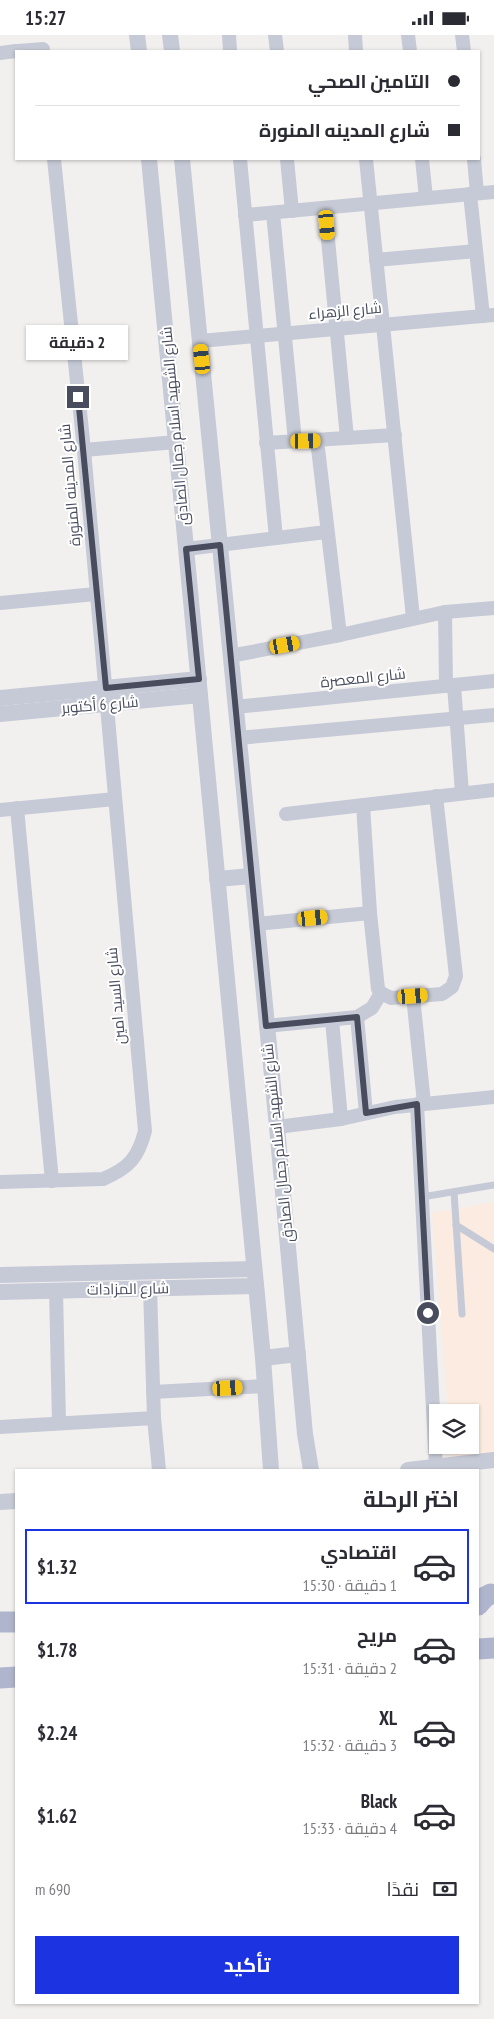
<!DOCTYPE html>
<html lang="ar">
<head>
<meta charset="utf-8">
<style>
	:root { --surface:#fff; --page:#f7f7f7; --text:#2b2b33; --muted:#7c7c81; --line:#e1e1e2; --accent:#1b33e0 }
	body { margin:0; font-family:"PT Sans Narrow",Cairo,sans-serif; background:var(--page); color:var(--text); direction:rtl; height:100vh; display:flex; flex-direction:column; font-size:19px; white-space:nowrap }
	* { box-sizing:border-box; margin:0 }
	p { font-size:16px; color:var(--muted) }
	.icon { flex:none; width:28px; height:28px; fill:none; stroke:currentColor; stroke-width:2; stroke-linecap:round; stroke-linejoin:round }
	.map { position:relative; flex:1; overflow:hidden; direction:ltr }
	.side { position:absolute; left:15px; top:1434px; width:464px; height:535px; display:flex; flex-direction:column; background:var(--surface); border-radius:0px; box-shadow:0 1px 4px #0004; direction:rtl }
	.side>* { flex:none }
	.hud { position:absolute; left:15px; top:15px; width:465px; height:110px; border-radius:0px; box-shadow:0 1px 4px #0004; direction:rtl; display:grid; align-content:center; height:110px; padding:0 20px; background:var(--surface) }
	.buttons { position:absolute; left:429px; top:1369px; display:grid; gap:10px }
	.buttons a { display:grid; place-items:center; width:50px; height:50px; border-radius:0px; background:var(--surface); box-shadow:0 1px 4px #0004; font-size:25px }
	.end { position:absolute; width:22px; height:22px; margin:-11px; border:6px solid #484c5d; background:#fff; box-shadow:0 0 0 2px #fff }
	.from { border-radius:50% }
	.bubble { position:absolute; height:35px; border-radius:0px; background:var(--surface); box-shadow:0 1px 4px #0004; font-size:16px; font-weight:700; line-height:35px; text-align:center; direction:rtl }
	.car { position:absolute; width:15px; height:30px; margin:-15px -8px; border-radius:6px; box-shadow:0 0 4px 1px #0007; background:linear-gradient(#f5c518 24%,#345 0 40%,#f5c518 0 76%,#345 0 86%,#f5c518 0) }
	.hud b { display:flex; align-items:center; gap:18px; height:48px; font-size:19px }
	.hud b+b { border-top:1px solid var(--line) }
	.hud i { width:12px; height:12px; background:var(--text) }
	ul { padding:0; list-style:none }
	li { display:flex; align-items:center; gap:15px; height:75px; margin:0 10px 8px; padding:0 10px; border:2px solid transparent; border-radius:0px }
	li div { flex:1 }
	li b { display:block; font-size:19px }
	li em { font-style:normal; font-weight:700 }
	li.on { border-color:var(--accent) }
	li>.icon { width:45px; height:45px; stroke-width:1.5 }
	h2 { padding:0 20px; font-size:22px; line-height:60px }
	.pay { display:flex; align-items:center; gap:12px; height:55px; padding:0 20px; font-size:19px }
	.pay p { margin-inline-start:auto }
	.action { display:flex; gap:10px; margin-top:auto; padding:10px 20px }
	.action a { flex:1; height:58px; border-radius:0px; background:var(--accent); color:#fff; font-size:20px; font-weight:700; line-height:58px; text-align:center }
	.status { display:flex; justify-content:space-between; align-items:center; height:35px; padding:0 25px; background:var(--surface); direction:ltr }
	.status svg { height:14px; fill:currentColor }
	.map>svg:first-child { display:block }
</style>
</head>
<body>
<div class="status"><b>15:27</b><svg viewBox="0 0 49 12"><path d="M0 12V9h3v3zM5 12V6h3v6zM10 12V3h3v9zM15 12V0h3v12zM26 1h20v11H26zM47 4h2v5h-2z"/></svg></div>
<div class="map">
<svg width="494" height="1984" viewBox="0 0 494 1984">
	<rect width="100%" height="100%" fill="#f2f0ef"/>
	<polygon fill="#fbebe1" points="494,1167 494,1423 452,1428 450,1410 470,1410 470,1378 448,1377 432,1178"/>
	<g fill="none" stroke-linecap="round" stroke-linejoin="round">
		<g stroke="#c6cad6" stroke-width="7">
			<polyline points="454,1157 462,1279"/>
			<polyline points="422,1162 494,1150"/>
			<polyline points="456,1190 494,1214"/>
		</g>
		<g stroke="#c6cad6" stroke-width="14">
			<polyline points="229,0 230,16"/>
			<polyline points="275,0 277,16"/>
			<polyline points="355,0 356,16"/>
			<polyline points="408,0 410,16"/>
			<polyline points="462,0 464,16"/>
			<polyline points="18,16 43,14"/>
			<polyline points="0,18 16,16"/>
			<polyline points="240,124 276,503"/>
			<polyline points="287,124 292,176"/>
			<polyline points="366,124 413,583"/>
			<polyline points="422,124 426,163"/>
			<polyline points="474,124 477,158"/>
			<polyline points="470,159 483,281"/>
			<polyline points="325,173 347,403"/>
			<polyline points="273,178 295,406"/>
			<polyline points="245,180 494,157"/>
			<polyline points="376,225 476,216"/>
			<polyline points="200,306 494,280"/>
			<polyline points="317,405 340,600 445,577 494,573"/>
			<polyline points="266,408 395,400"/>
			<polyline points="84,415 176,407"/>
			<polyline points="186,514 326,497"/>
			<polyline points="0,568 96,559"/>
			<polyline points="445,577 446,651"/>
			<polyline points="230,621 340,600"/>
			<polyline points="454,650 462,758"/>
			<polyline points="235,672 494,646"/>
			<polyline points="238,703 494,680"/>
			<polyline points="363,770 370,878 378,954 381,958 391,963 442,959 452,952 456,941 436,761"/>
			<polyline points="17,773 52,1146"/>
			<polyline points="0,775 115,764"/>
			<polyline points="286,779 494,755"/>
			<polyline points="256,889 370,878"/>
			<polyline points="413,961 424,1068"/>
			<polyline points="357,982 366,1078"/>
			<polyline points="332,985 341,1084"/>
			<polyline points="266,991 357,982 372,973 381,958"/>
			<polyline points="417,1069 436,1432"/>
			<polyline points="277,1092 341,1084 395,1072 494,1062"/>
			<path d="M0 1147 103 1144C129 1133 138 1123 145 1096L84 415 54 124"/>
			<polyline points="150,1253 154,1383 159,1435"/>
			<polyline points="56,1255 59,1388"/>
			<polyline points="153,1357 265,1351"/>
			<polyline points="0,1392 154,1383"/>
		</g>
		<g stroke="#c6cad6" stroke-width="16">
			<polyline points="137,0 139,16"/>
			<polyline points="170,0 172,16"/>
			<polyline points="149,124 263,1323 271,1435"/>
			<polyline points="182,124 277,1092 305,1399 311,1435"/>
			<polyline points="0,663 199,644"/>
			<polyline points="0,679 200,660"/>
			<polyline points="217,844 252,841"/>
			<polyline points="0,1240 254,1234"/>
			<polyline points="0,1257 256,1251"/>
			<polyline points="263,1323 298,1319"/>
			<polyline points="408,1435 494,1425"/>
			<polyline points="0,1467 16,1466"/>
		</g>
		<g stroke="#b0b5ce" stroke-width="21">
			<polyline points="478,1570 485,1562 491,1559"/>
			<polyline points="0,1587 16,1587"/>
			<polyline points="478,1614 494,1613"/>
			<polyline points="0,1643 16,1642"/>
		</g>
	</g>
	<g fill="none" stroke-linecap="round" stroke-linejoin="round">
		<polyline stroke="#484c5d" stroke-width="6" points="78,362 106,653 199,644 186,514 220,510 266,991 357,982 366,1078 417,1069 428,1278"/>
	</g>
	<g text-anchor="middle" stroke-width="4" stroke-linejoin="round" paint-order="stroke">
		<g font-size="15" fill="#484c5d" stroke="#fff">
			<text transform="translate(345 276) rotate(-5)" y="5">شارع الزهراء</text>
			<text transform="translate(175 391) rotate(-95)" y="5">شارع الشهيد اسلام جمال الصادق</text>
			<text transform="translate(70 450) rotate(-95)" y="5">شارع المدينه المنورة</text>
			<text transform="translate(363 643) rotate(-6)" y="5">شارع المعصرة</text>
			<text transform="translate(100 670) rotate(-5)" y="5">شارع 6 أكتوبر</text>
			<text transform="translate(116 961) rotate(-95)" y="5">شارع السيد امين</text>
			<text transform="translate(278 1108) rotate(-96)" y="5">شارع الشهيد اسلام جمال الصادق</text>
			<text transform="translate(128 1254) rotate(-1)" y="5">شارع المزادات</text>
		</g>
	</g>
</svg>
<div class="buttons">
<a><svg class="icon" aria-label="layers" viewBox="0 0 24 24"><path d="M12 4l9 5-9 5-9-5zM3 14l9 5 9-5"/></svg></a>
</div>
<i class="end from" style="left:428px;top:1278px"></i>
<i class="end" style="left:78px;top:362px"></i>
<div class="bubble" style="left:26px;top:290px;width:102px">2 دقيقة</div>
<i class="car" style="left:327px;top:190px;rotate:175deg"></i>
<i class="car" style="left:202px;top:324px;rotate:354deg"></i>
<i class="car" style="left:306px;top:406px;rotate:89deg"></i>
<i class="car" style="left:285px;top:610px;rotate:80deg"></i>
<i class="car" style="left:313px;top:883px;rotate:84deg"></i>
<i class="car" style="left:413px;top:961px;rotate:86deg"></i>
<i class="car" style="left:228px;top:1353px;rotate:87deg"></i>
<div class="hud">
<b><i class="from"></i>التامين الصحي</b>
<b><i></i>شارع المدينه المنورة</b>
</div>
<section class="side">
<h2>اختر الرحلة</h2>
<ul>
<li class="on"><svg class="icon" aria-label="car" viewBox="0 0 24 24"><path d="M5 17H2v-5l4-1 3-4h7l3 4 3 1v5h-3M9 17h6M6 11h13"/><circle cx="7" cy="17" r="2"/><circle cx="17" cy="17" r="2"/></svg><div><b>اقتصادي</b><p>1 دقيقة · 15:30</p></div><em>$1.32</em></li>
<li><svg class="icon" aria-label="car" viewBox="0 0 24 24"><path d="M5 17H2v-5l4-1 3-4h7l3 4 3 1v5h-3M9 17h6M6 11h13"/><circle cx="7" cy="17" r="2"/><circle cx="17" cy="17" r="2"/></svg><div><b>مريح</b><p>2 دقيقة · 15:31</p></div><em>$1.78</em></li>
<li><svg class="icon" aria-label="car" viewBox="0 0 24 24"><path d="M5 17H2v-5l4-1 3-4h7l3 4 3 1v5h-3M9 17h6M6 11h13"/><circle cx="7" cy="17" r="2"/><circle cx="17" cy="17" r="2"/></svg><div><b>XL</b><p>3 دقيقة · 15:32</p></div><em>$2.24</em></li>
<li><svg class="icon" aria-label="car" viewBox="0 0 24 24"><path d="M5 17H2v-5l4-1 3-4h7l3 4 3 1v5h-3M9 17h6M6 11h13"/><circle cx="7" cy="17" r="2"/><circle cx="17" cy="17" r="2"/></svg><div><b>Black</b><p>4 دقيقة · 15:33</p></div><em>$1.62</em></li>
</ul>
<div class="pay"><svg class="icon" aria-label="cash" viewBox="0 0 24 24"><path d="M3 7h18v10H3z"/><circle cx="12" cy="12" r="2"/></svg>نقدًا<p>690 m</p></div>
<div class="action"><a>تأكيد</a></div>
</section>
</div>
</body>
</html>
